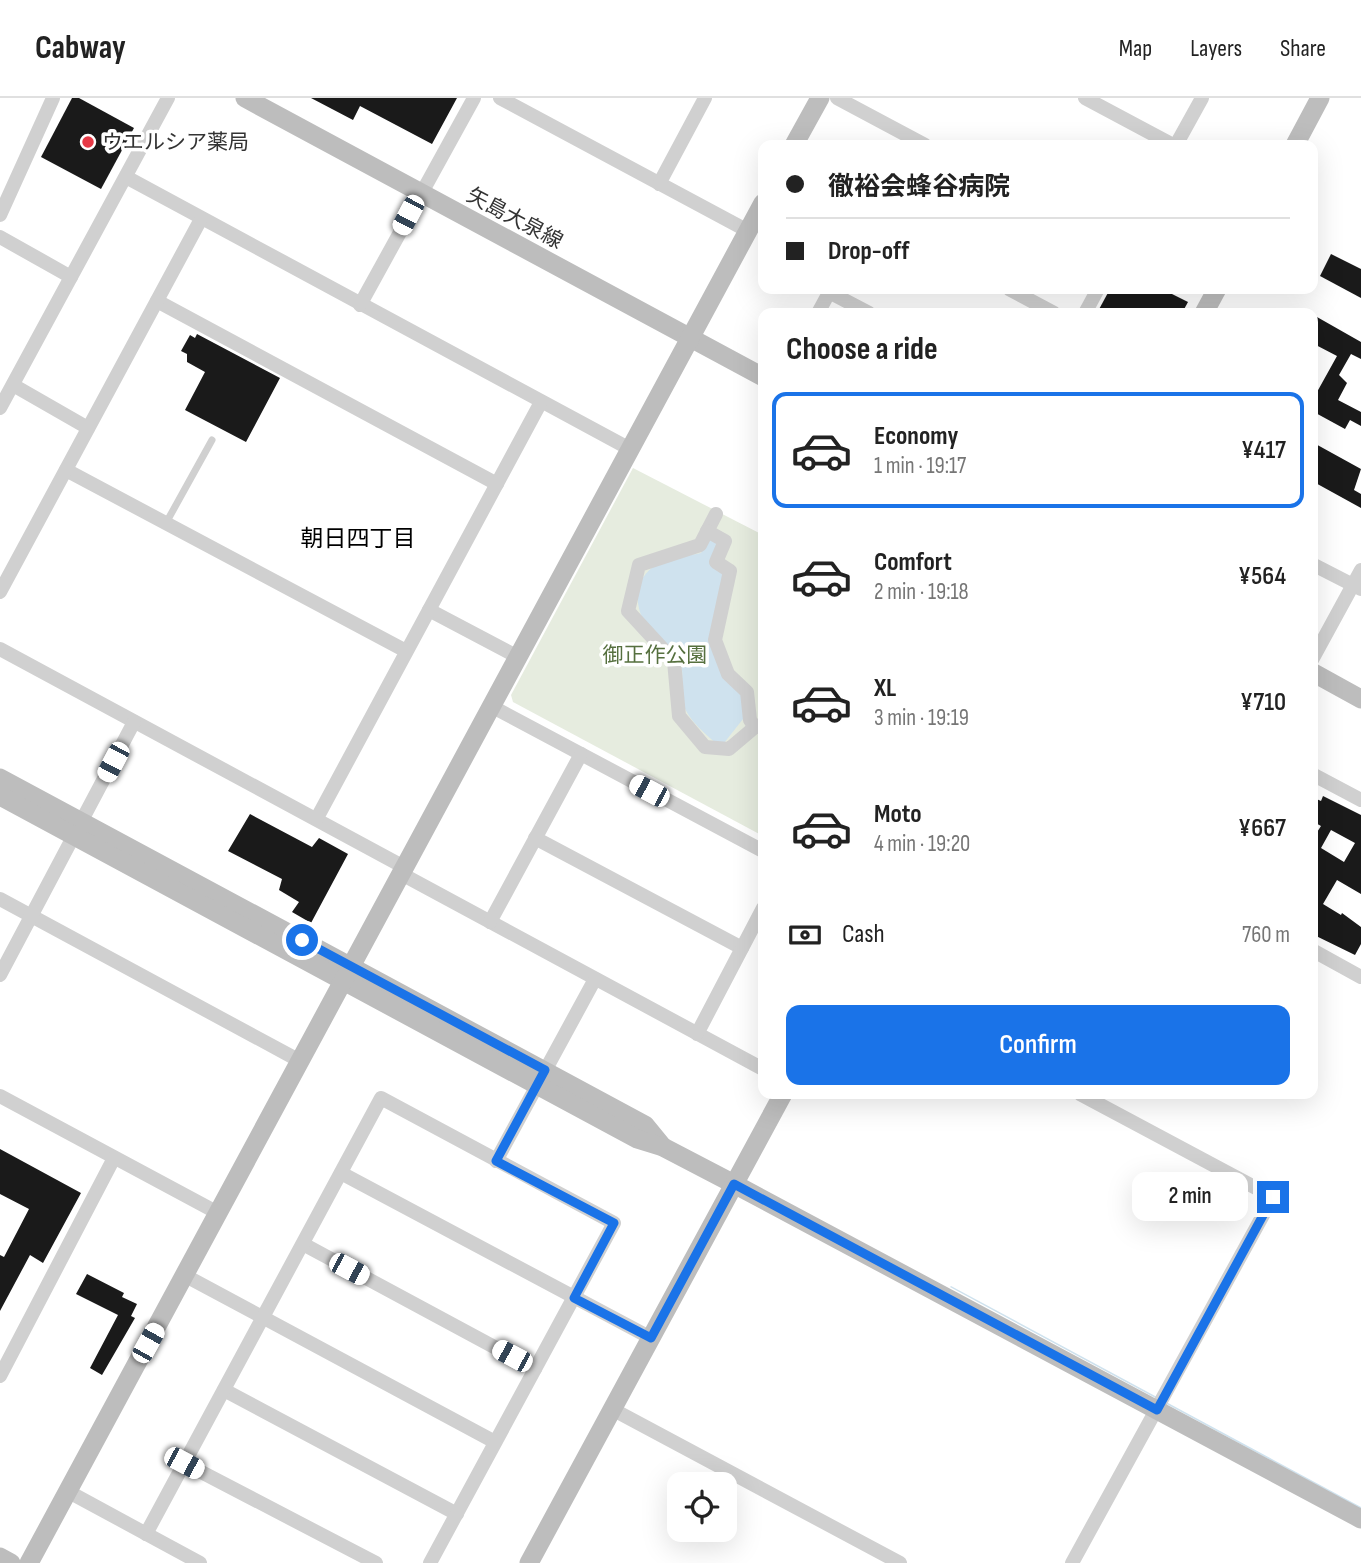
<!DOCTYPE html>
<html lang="en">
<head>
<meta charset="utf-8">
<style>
	:root { --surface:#fff; --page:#f6f6f6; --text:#222; --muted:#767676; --line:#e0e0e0; --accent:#1a73e8 }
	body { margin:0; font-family:"Sofia Sans Condensed","Noto Sans JP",sans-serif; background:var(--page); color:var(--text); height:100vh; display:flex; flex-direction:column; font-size:26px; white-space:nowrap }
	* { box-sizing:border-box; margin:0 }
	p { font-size:23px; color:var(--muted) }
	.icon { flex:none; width:38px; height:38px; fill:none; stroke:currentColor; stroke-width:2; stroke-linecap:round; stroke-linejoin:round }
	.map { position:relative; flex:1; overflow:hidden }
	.details { position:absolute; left:758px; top:210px; width:560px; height:791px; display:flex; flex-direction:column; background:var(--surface); border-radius:14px; box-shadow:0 7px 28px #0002 }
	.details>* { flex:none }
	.banner { position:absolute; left:758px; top:42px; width:560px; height:154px; border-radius:14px; box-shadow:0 7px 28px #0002; display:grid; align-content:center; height:154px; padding:0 28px; background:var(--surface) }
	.buttons { position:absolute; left:667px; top:1374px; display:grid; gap:14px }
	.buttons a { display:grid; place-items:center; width:70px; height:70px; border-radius:14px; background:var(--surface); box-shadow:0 7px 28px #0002; font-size:35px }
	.end { position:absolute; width:32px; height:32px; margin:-16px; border:9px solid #1a73e8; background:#fff; box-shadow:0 0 0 4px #fff }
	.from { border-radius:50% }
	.bubble { position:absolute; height:49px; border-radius:14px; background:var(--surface); box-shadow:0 7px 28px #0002; font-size:23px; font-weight:600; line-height:49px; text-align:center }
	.car { position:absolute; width:21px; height:42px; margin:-21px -10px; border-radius:9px; box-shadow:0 0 5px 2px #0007; background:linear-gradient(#fff 24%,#345 0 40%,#fff 0 76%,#345 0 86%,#fff 0) }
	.banner b { display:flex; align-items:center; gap:24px; height:66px; font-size:26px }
	.banner b+b { border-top:2px solid var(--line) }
	.banner i { width:18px; height:18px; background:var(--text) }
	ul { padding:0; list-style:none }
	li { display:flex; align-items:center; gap:21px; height:116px; margin:0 14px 10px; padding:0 14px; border:4px solid transparent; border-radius:14px }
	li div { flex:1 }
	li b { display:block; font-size:26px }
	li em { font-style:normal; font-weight:600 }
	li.current { border-color:var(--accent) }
	li>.icon { width:63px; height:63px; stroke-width:1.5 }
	h2 { padding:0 28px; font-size:32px; line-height:84px }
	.pay { display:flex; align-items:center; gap:18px; height:77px; padding:0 28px; font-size:26px }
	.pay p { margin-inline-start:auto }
	.cta { display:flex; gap:14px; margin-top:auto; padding:14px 28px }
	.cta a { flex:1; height:80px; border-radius:14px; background:var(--accent); color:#fff; font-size:28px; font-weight:600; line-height:80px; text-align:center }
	header { display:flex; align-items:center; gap:42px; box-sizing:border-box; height:98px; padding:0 35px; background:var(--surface); border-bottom:2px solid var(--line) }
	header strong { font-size:33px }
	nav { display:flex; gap:38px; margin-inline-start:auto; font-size:24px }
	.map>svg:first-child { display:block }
</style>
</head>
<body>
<header>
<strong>Cabway</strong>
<nav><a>Map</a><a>Layers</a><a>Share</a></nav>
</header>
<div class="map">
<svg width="1361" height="1465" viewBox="0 0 1361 1465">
	<rect width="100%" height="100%" fill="#fff"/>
	<polygon fill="#e6ecdf" points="633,370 763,437 763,738 513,604 511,597"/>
	<g fill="#cfe2ee">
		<path d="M708 441 721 447 728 475 709 542 742 596 743 621 724 645 717 646C702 633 681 616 681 594 681 582 685 574 679 563 673 549 662 547 653 537 631 511 631 476 665 462 675 457 690 458 701 455Z"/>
		<polygon points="951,1188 1361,1409 1361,1411 950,1189"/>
	</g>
	<g fill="#1a1a1a" fill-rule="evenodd">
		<polygon points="72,0 79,0 134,30 101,91 41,59"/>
		<polygon points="311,0 457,0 432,46 360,8 353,22"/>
		<polygon points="1331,156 1361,171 1361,200 1320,178"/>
		<polygon points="1110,191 1162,191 1188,204 1182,215 1097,215"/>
		<polygon points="1317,219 1361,244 1361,261 1351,256 1339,277 1347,285 1338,302 1361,314 1361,328 1350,322 1345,331 1312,313 1312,303 1337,258 1312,245 1312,227"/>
		<polygon points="197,236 280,280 246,344 185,312 205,274 187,264 187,256 181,253 190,237 195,240"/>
		<polygon points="1312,344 1361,371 1354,392 1361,396 1361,410 1312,383"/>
		<path d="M1323 698 1361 717V796L1337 782 1323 806 1341 817 1342 815 1361 829V846L1355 857 1312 836V742L1321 728 1312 723V699L1321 703ZM1331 732 1355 745 1344 764 1321 750Z"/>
		<polygon points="250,716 312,749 319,740 348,756 311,825 292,814 299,804 279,792 282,781 228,753"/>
		<polygon points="0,1051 81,1095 43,1165 30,1157 0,1213 0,1157 4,1159 29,1111 0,1096"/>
		<polygon points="87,1176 124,1195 122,1199 137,1206 131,1218 135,1220 102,1277 90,1270 118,1217 76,1196"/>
	</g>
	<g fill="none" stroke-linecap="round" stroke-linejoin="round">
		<polyline stroke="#d0d0d0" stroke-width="7" points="166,425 212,342"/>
		<g stroke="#d0d0d0" stroke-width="14">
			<polyline points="500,0 748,133"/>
			<polyline points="837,0 925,47"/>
			<polyline points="1085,0 1173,47"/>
			<polyline points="1176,47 1202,0"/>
			<polyline points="126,79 630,351"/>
			<polyline points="659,86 705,0"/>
			<polyline points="0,117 53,0"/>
			<polyline points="0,139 71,179"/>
			<polyline points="1009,191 1054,215"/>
			<polyline points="829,194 869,215"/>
			<polyline points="157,203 497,386"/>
			<polyline points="360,207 474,0"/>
			<polyline points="818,215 831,191"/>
			<polyline points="1085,215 1098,191"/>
			<polyline points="13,287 88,330"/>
			<polyline points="0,310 168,0"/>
			<polyline points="66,372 406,553"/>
			<polyline points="716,416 700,447 639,467 628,513 674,563 679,618 705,649 729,651 755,629 763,628"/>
			<polyline points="707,433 725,443 716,464 730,473 715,542 728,576 747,594 750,622 755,629"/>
			<polyline points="1312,466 1361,491"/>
			<polyline points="0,494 201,121"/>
			<polyline points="429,512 518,559"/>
			<polyline points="0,551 404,769"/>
			<polyline points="1312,562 1361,472"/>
			<polyline points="491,608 763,753"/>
			<polyline points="1312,676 1361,702"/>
			<polyline points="317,720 541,304"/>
			<polyline points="535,740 742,850"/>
			<polyline points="409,780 763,971"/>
			<polyline points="0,801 300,963"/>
			<polyline points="490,824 581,656"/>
			<polyline points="1312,852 1361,879"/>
			<polyline points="0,877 134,624"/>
			<polyline points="697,936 763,810"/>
			<polyline points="0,998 218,1115"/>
			<polyline points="496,1063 595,881"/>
			<polyline points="341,1075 651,1240"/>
			<polyline points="303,1146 535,1271"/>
			<polyline points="184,1177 495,1344"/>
			<polyline points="0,1278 114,1060"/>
			<polyline points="224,1292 457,1416"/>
			<polyline points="612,1311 900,1465"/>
			<polyline points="184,1365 376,1465"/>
			<polyline points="69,1394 200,1465"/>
			<polyline points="146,1436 381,1000 614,1125 430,1465"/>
			<polyline points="1072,1465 1273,1099 1080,996"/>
		</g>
		<g stroke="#bdbdbd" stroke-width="19">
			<polyline points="245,0 763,279"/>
			<polyline points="794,47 820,0"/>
			<polyline points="1295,47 1320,0"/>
			<polyline points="1204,215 1217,191"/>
			<polyline points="1312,574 1361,601"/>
			<polyline points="0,680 645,1027 663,1049"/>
			<polyline points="0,698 637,1041 663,1049 734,1086 1361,1421"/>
			<polyline points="0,1459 11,1465"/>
			<polyline points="29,1465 763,105"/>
			<polyline points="529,1465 783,996"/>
		</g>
	</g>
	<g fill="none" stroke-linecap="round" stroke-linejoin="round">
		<polyline stroke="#1a73e8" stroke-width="9" points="302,842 545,972 496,1063 614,1125 574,1200 651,1240 734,1086 1157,1312 1273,1099"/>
	</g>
	<circle fill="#e63946" stroke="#fff" stroke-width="2.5" cx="88" cy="44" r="7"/>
	<g text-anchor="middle" stroke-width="7" stroke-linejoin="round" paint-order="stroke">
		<g font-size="21" fill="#333" stroke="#fff" text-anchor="start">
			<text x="102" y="51">ウエルシア薬局</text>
		</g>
		<g font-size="21" fill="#333" stroke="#fff">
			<text transform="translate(515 120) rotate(28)" y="7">矢島大泉線</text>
		</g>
		<g font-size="21" fill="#56703f" stroke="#fff">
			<text x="655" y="564">御正作公園</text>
		</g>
		<g font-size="23" fill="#000" stroke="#fff">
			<text x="358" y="448">朝日四丁目</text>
		</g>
	</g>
</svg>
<div class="buttons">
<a><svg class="icon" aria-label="locate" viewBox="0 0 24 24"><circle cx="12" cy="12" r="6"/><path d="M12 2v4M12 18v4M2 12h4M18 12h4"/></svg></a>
</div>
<i class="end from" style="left:302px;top:842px"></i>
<i class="end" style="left:1273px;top:1099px"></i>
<div class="bubble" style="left:1132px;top:1074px;width:116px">2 min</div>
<i class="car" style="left:408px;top:117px;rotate:208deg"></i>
<i class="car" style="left:113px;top:664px;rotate:208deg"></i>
<i class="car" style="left:649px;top:693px;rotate:298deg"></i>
<i class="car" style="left:349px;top:1171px;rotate:118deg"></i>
<i class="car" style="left:148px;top:1245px;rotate:29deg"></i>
<i class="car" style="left:512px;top:1258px;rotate:298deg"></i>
<i class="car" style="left:184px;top:1365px;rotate:118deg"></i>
<div class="banner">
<b><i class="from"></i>徹裕会蜂谷病院</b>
<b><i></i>Drop-off</b>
</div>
<section class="details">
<h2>Choose a ride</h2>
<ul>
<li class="current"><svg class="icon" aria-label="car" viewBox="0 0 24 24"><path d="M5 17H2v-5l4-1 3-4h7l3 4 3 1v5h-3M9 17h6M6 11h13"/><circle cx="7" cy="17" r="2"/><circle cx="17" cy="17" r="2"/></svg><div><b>Economy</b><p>1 min · 19:17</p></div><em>¥417</em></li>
<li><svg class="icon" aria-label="car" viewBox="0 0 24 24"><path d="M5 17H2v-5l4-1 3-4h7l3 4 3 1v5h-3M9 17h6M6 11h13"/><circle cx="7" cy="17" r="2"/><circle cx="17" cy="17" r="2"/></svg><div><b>Comfort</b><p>2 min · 19:18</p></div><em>¥564</em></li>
<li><svg class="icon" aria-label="car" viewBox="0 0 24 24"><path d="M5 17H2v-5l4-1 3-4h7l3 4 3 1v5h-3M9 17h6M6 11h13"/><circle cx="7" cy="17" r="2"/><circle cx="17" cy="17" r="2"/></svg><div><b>XL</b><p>3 min · 19:19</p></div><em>¥710</em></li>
<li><svg class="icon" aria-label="car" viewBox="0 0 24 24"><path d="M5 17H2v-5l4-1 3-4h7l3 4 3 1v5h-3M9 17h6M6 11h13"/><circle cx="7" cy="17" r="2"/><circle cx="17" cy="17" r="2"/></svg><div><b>Moto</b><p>4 min · 19:20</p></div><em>¥667</em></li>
</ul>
<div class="pay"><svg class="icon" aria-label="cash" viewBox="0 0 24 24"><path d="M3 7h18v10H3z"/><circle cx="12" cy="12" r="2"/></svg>Cash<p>760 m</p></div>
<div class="cta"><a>Confirm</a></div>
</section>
</div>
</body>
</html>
